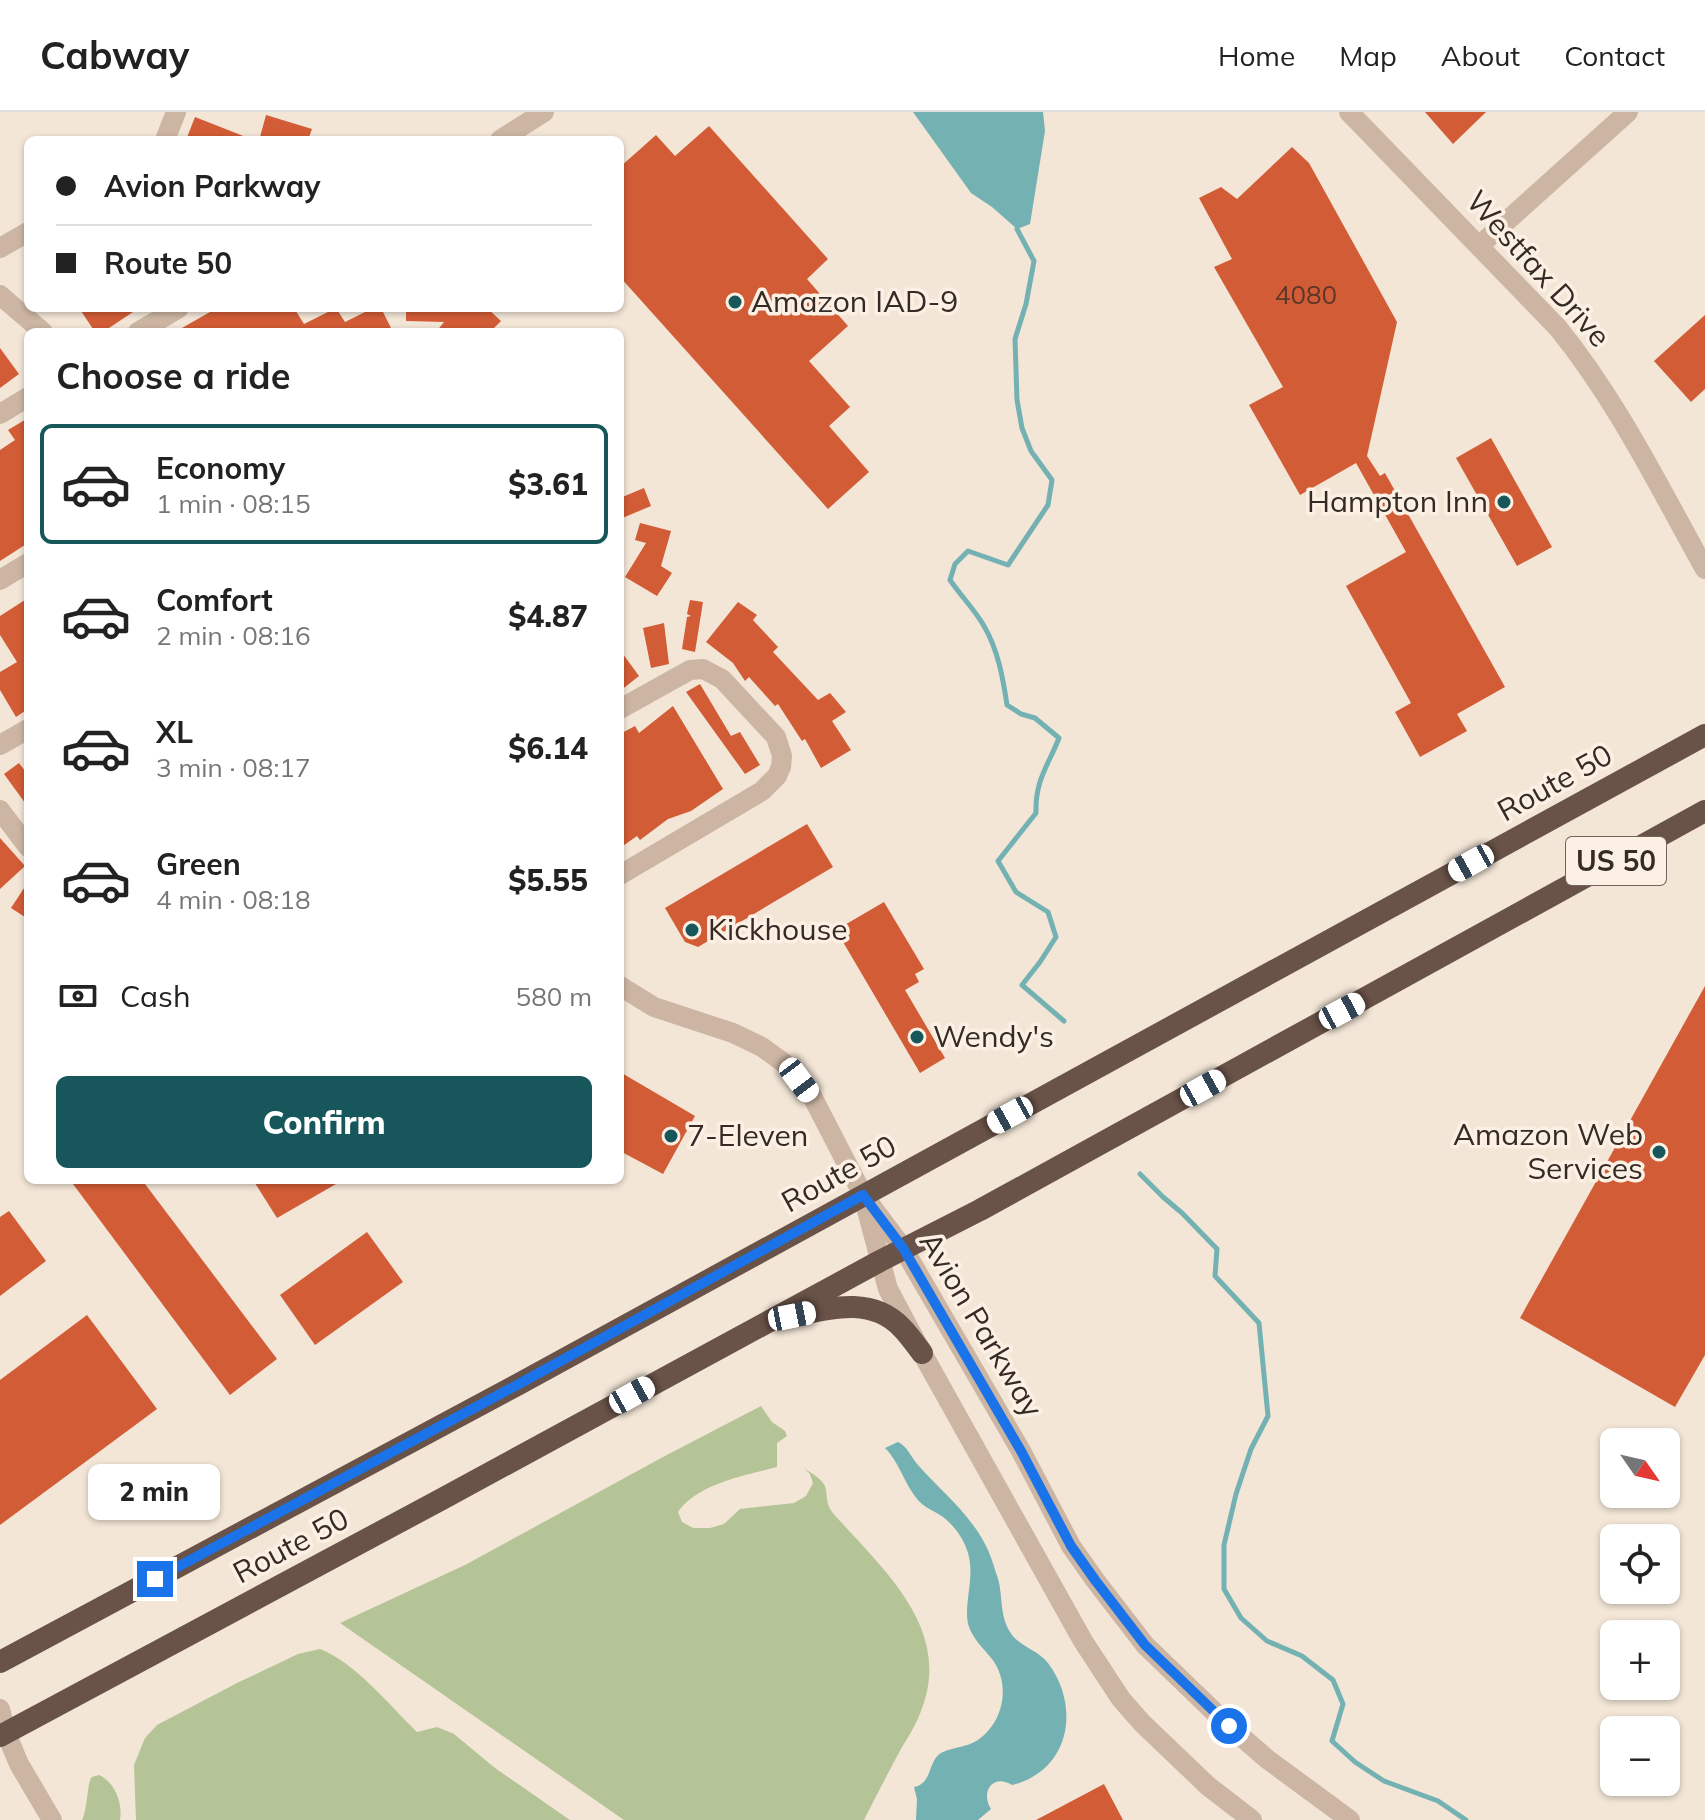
<!DOCTYPE html>
<html lang="en">
<head>
<meta charset="utf-8">
<style>
	:root { --surface:#fff; --page:#f6f6f6; --text:#222; --muted:#767676; --line:#e0e0e0; --accent:#17575c }
	body { margin:0; font-family:Mulish,sans-serif; background:var(--page); color:var(--text); height:100vh; display:flex; flex-direction:column; font-size:30px; white-space:nowrap }
	* { box-sizing:border-box; margin:0 }
	p { font-size:26px; color:var(--muted) }
	.icon { flex:none; width:44px; height:44px; fill:none; stroke:currentColor; stroke-width:2; stroke-linecap:round; stroke-linejoin:round }
	.map { position:relative; flex:1; overflow:hidden }
	.drawer { position:absolute; left:24px; top:216px; width:600px; height:856px; display:flex; flex-direction:column; background:var(--surface); border-radius:12px; box-shadow:0 2px 6px #0004 }
	.drawer>* { flex:none }
	.top-card { position:absolute; left:24px; top:24px; width:600px; height:176px; border-radius:12px; box-shadow:0 2px 6px #0004; display:grid; align-content:center; height:176px; padding:0 32px; background:var(--surface) }
	.needle { width:52px; rotate:124deg }
	.buttons { position:absolute; left:1600px; top:1316px; display:grid; gap:16px }
	.buttons a { display:grid; place-items:center; width:80px; height:80px; border-radius:12px; background:var(--surface); box-shadow:0 2px 6px #0004; font-size:40px }
	.end { position:absolute; width:36px; height:36px; margin:-18px; border:10px solid #1a73e8; background:#fff; box-shadow:0 0 0 4px #fff }
	.from { border-radius:50% }
	.bubble { position:absolute; height:56px; border-radius:12px; background:var(--surface); box-shadow:0 2px 6px #0004; font-size:26px; font-weight:800; line-height:56px; text-align:center }
	.car { position:absolute; width:24px; height:48px; margin:-24px -12px; border-radius:10px; box-shadow:0 0 6px 2px #0007; background:linear-gradient(#fff 24%,#345 0 40%,#fff 0 76%,#345 0 86%,#fff 0) }
	.top-card b { display:flex; align-items:center; gap:28px; height:76px; font-size:30px }
	.top-card b+b { border-top:2px solid var(--line) }
	.top-card i { width:20px; height:20px; background:var(--text) }
	ul { padding:0; list-style:none }
	li { display:flex; align-items:center; gap:24px; height:120px; margin:0 16px 12px; padding:0 16px; border:4px solid transparent; border-radius:12px }
	li div { flex:1 }
	li b { display:block; font-size:30px }
	li em { font-style:normal; font-weight:800 }
	li.current { border-color:var(--accent) }
	li>.icon { width:72px; height:72px; stroke-width:1.5 }
	h2 { padding:0 32px; font-size:36px; line-height:96px }
	.pay { display:flex; align-items:center; gap:20px; height:88px; padding:0 32px; font-size:30px }
	.pay p { margin-inline-start:auto }
	.cta { display:flex; gap:16px; margin-top:auto; padding:16px 32px }
	.cta a { flex:1; height:92px; border-radius:12px; background:var(--accent); color:#fff; font-size:32px; font-weight:800; line-height:92px; text-align:center }
	header { display:flex; align-items:center; gap:48px; box-sizing:border-box; height:112px; padding:0 40px; background:var(--surface); border-bottom:2px solid var(--line) }
	header strong { font-size:38px }
	nav { display:flex; gap:44px; margin-inline-start:auto; font-size:28px }
	.map>svg:first-child { display:block }
</style>
</head>
<body>
<header>
<strong>Cabway</strong>
<nav><a>Home</a><a>Map</a><a>About</a><a>Contact</a></nav>
</header>
<div class="map">
<svg width="1705" height="1708" viewBox="0 0 1705 1708">
	<rect width="100%" height="100%" fill="#f3e6d7"/>
	<g fill="#b4c496">
		<path d="M761 1294 772 1310 785 1319 787 1324 777 1331V1355C746 1363 697 1372 678 1400L682 1410 693 1416H710L724 1412 740 1397 794 1391 806 1384 813 1371 810 1362 804 1356C811 1361 822 1367 825 1374 828 1384 825 1390 832 1400 882 1457 954 1516 921 1599 916 1613 908 1625 901 1637 888 1661 876 1684 864 1708H624L340 1511 465 1453 663 1345Z"/>
		<path d="M320 1537C357 1552 388 1592 417 1620L437 1615 454 1622 495 1656 570 1708H136L134 1653 145 1626 157 1613 237 1571 298 1542Z"/>
		<path d="M99 1663C115 1670 123 1692 120 1708H82C88 1697 87 1669 92 1665 94 1664 97 1664 99 1663Z"/>
	</g>
	<g fill="#73b1b3">
		<polygon points="913,0 1043,0 1045,19 1030,112 1017,117 992,95 971,81"/>
		<path d="M898 1330C908 1335 910 1344 918 1353 940 1378 969 1401 985 1432 990 1441 993 1451 996 1461 1004 1480 998 1501 1010 1520 1019 1535 1037 1537 1048 1551 1081 1595 1070 1659 1012 1673 993 1661 980 1680 991 1697L978 1708H916L917 1687 914 1675C934 1671 927 1647 943 1640 955 1635 967 1635 978 1628 1004 1610 1011 1572 992 1547 983 1536 972 1526 968 1512 964 1492 974 1467 969 1445 966 1430 955 1414 943 1405 936 1400 928 1397 922 1392 905 1376 901 1352 885 1336Z"/>
	</g>
	<g fill="none" stroke-linecap="round" stroke-linejoin="round">
		<g stroke="#73b1b3" stroke-width="5">
			<path d="M1017 117 1034 149 1026 192 1015 227 1017 288 1022 316 1031 339 1052 368 1048 393 1008 453 968 439 955 452 950 468C961 484 975 498 984 514 998 538 1003 566 1007 593L1021 602 1035 606 1059 626C1048 654 1035 668 1036 701L998 749 1016 780 1048 800 1056 825 1040 850 1022 873 1064 909"/>
			<polyline points="1140,1062 1163,1085 1182,1101 1217,1137 1215,1164 1259,1211 1268,1304 1251,1337 1236,1382 1224,1433 1224,1477 1241,1506 1267,1529 1302,1544 1333,1568 1343,1592 1332,1629 1355,1650 1384,1669 1438,1689 1466,1708"/>
		</g>
	</g>
	<g fill="#d25c36">
		<polygon points="1425,0 1486,0 1453,32"/>
		<polygon points="266,3 312,17 308,28 272,28 260,25"/>
		<polygon points="195,5 251,27 251,28 186,28"/>
		<polygon points="709,14 828,147 807,167 848,214 809,249 850,295 829,314 869,360 828,397 620,165 620,55 656,23 675,44"/>
		<polygon points="1292,35 1309,51 1397,210 1367,344 1380,364 1385,361 1505,575 1457,602 1467,619 1420,645 1395,600 1411,591 1346,474 1406,440 1356,351 1300,383 1249,293 1283,275 1214,155 1232,147 1199,86 1221,75 1237,87"/>
		<polygon points="79,196 139,196 103,220 95,220"/>
		<polygon points="217,196 294,196 304,212 336,196 345,210 373,196 381,196 391,216 383,220 175,220"/>
		<polygon points="406,196 487,196 501,209 490,220 436,220 444,210 406,209"/>
		<polygon points="1705,203 1705,277 1691,290 1654,249"/>
		<polygon points="0,236 19,262 0,276"/>
		<polygon points="28,306 28,431 0,449 0,338 15,328 8,318"/>
		<polygon points="1491,326 1552,435 1517,454 1456,346"/>
		<polygon points="644,376 651,394 620,407 620,386"/>
		<polygon points="640,411 671,419 661,454 672,461 657,484 625,465 646,431 635,428"/>
		<polygon points="28,486 28,597 16,605 0,578 0,560 17,550 0,523 0,504"/>
		<polygon points="690,488 703,490 695,540 682,537 687,505 691,504 687,502"/>
		<polygon points="738,490 757,503 753,508 778,535 773,540 818,588 830,581 846,600 832,609 851,638 821,656 805,627 802,629 778,592 775,594 749,565 745,569 733,551 706,530"/>
		<polygon points="664,511 669,552 651,556 643,516"/>
		<polygon points="620,538 639,564 620,579"/>
		<polygon points="700,572 731,624 740,620 760,653 745,662 686,580"/>
		<polygon points="673,594 723,677 691,699 668,707 640,728 637,724 620,736 620,622 635,614 639,621"/>
		<polygon points="19,651 28,663 28,695 4,662"/>
		<polygon points="807,712 833,755 698,835 685,830 665,796"/>
		<polygon points="0,726 25,754 0,777"/>
		<polygon points="28,770 28,807 11,796"/>
		<polygon points="884,790 924,857 915,862 919,870 905,878 945,946 920,961 836,818"/>
		<polygon points="1705,874 1705,1243 1675,1295 1520,1206"/>
		<polygon points="620,960 695,1004 663,1062 620,1039"/>
		<polygon points="70,1068 142,1068 277,1247 230,1283"/>
		<polygon points="253,1068 343,1068 277,1106"/>
		<polygon points="9,1099 46,1149 0,1184 0,1105"/>
		<polygon points="367,1120 403,1170 315,1233 280,1183"/>
		<polygon points="87,1203 157,1297 0,1413 0,1268"/>
		<polygon points="1104,1672 1123,1708 1036,1708"/>
	</g>
	<g fill="none" stroke-linecap="round" stroke-linejoin="round">
		<g stroke="#ccb5a2" stroke-width="20">
			<path d="M1349 0 1558 216C1618 290 1659 375 1705 457"/>
			<polyline points="165,28 176,0"/>
			<polyline points="500,28 544,0"/>
			<polyline points="1479,134 1628,0"/>
			<polyline points="0,136 28,120"/>
			<polyline points="0,183 43,220"/>
			<polyline points="138,220 179,196"/>
			<polyline points="0,302 28,285"/>
			<polyline points="0,468 28,451"/>
			<polyline points="620,597 690,558 703,557 722,567 776,625 782,644 781,655 777,664 762,679 620,763"/>
			<polyline points="0,633 28,617"/>
			<polyline points="0,698 28,735"/>
			<polyline points="620,874 654,895 733,921 762,935 784,951 799,968 813,986 863,1083 903,1136 1021,1339 1071,1434 1095,1468 1145,1533 1229,1614 1267,1647 1350,1708"/>
			<polyline points="866,1095 888,1177 922,1241 1083,1529 1121,1587 1142,1611 1208,1674 1252,1708"/>
			<polyline points="6,1621 19,1652 52,1708"/>
		</g>
		<polyline stroke="#ccb5a2" stroke-width="20" points="0,1597 6,1621"/>
		<g stroke="#695248" stroke-width="22">
			<path d="M793 1204C830 1196 872 1184 902 1216 909 1223 916 1233 922 1241"/>
			<polyline points="0,1550 517,1273 1705,623"/>
			<polyline points="0,1624 442,1387 880,1149 980,1098 1705,699"/>
		</g>
	</g>
	<g fill="none" stroke-linecap="round" stroke-linejoin="round">
		<polyline stroke="#1a73e8" stroke-width="10" points="155,1467 517,1273 863,1083 903,1136 1021,1339 1071,1434 1095,1468 1145,1533 1229,1614"/>
	</g>
	<g fill="#17575c" stroke="#fbf0e3" stroke-width="3">
		<circle cx="735" cy="190" r="8"/>
		<circle cx="1504" cy="390" r="8"/>
		<circle cx="692" cy="818" r="8"/>
		<circle cx="917" cy="925" r="8"/>
		<circle cx="671" cy="1024" r="8"/>
		<circle cx="1659" cy="1040" r="8"/>
	</g>
	<g text-anchor="middle" stroke-width="7" stroke-linejoin="round" paint-order="stroke">
		<g font-size="26" fill="#5d3629">
			<text x="1306" y="192">4080</text>
		</g>
		<rect fill="#fbf0e3" stroke="#71655e" stroke-width="2" x="1566" y="725" width="100" height="48" rx="6"/>
		<g font-size="28" font-weight="bold" fill="#362a25">
			<text x="1616" y="759">US 50</text>
		</g>
		<g font-size="30" fill="#362a25" stroke="#fbf0e3">
			<text transform="translate(1538 157) rotate(48)" y="10">Westfax Drive</text>
			<text transform="translate(1555 671) rotate(-29)" y="10">Route 50</text>
			<text transform="translate(839 1062) rotate(-29)" y="10">Route 50</text>
			<text transform="translate(981 1213) rotate(59)" y="10">Avion Parkway</text>
			<text transform="translate(291 1434) rotate(-28)" y="10">Route 50</text>
		</g>
		<g font-size="30" fill="#362a25" stroke="#fbf0e3" text-anchor="start">
			<text x="751" y="200">Amazon IAD-9</text>
			<text x="1488" y="400" text-anchor="end">Hampton Inn</text>
			<text x="708" y="828">Kickhouse</text>
			<text x="933" y="935">Wendy's</text>
			<text x="1643" y="1033" text-anchor="end">Amazon Web<tspan x="1643" dy="34">Services</tspan></text>
			<text x="687" y="1034">7-Eleven</text>
		</g>
	</g>
</svg>
<div class="buttons">
<a><svg class="needle" viewBox="-14 -14 28 28"><path d="M0-13l5 13h-10z" fill="#e53935"/><path d="M0 13l5-13h-10z" fill="#767676"/></svg></a>
<a><svg class="icon" aria-label="locate" viewBox="0 0 24 24"><circle cx="12" cy="12" r="6"/><path d="M12 2v4M12 18v4M2 12h4M18 12h4"/></svg></a>
<a>+</a>
<a>−</a>
</div>
<i class="end from" style="left:1229px;top:1614px"></i>
<i class="end" style="left:155px;top:1467px"></i>
<div class="bubble" style="left:88px;top:1352px;width:132px">2 min</div>
<i class="car" style="left:1471px;top:751px;rotate:241deg"></i>
<i class="car" style="left:1342px;top:899px;rotate:62deg"></i>
<i class="car" style="left:799px;top:968px;rotate:143deg"></i>
<i class="car" style="left:1203px;top:976px;rotate:61deg"></i>
<i class="car" style="left:1010px;top:1003px;rotate:241deg"></i>
<i class="car" style="left:792px;top:1204px;rotate:79deg"></i>
<i class="car" style="left:632px;top:1283px;rotate:61deg"></i>
<div class="top-card">
<b><i class="from"></i>Avion Parkway</b>
<b><i></i>Route 50</b>
</div>
<section class="drawer">
<h2>Choose a ride</h2>
<ul>
<li class="current"><svg class="icon" aria-label="car" viewBox="0 0 24 24"><path d="M5 17H2v-5l4-1 3-4h7l3 4 3 1v5h-3M9 17h6M6 11h13"/><circle cx="7" cy="17" r="2"/><circle cx="17" cy="17" r="2"/></svg><div><b>Economy</b><p>1 min · 08:15</p></div><em>$3.61</em></li>
<li><svg class="icon" aria-label="car" viewBox="0 0 24 24"><path d="M5 17H2v-5l4-1 3-4h7l3 4 3 1v5h-3M9 17h6M6 11h13"/><circle cx="7" cy="17" r="2"/><circle cx="17" cy="17" r="2"/></svg><div><b>Comfort</b><p>2 min · 08:16</p></div><em>$4.87</em></li>
<li><svg class="icon" aria-label="car" viewBox="0 0 24 24"><path d="M5 17H2v-5l4-1 3-4h7l3 4 3 1v5h-3M9 17h6M6 11h13"/><circle cx="7" cy="17" r="2"/><circle cx="17" cy="17" r="2"/></svg><div><b>XL</b><p>3 min · 08:17</p></div><em>$6.14</em></li>
<li><svg class="icon" aria-label="car" viewBox="0 0 24 24"><path d="M5 17H2v-5l4-1 3-4h7l3 4 3 1v5h-3M9 17h6M6 11h13"/><circle cx="7" cy="17" r="2"/><circle cx="17" cy="17" r="2"/></svg><div><b>Green</b><p>4 min · 08:18</p></div><em>$5.55</em></li>
</ul>
<div class="pay"><svg class="icon" aria-label="cash" viewBox="0 0 24 24"><path d="M3 7h18v10H3z"/><circle cx="12" cy="12" r="2"/></svg>Cash<p>580 m</p></div>
<div class="cta"><a>Confirm</a></div>
</section>
</div>
</body>
</html>
